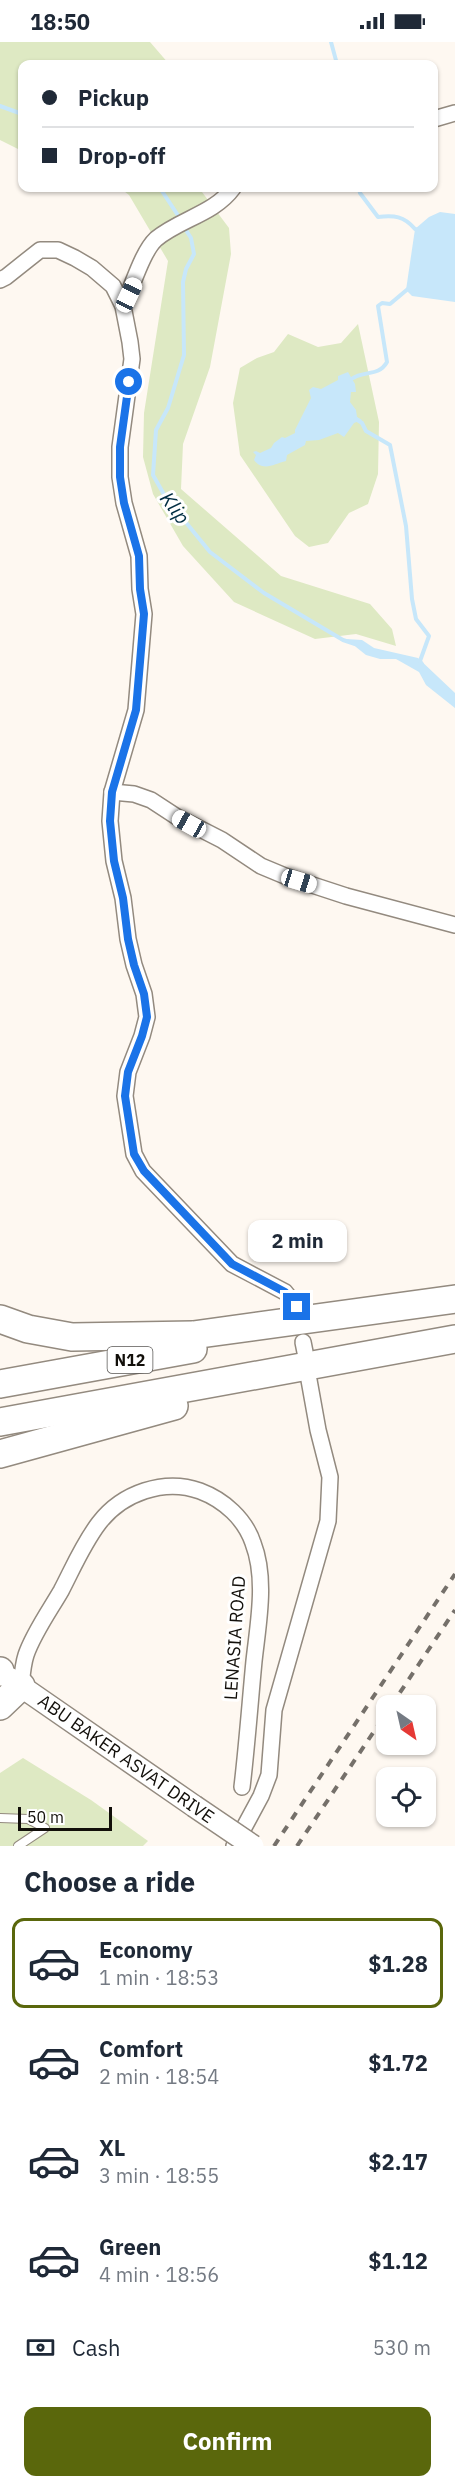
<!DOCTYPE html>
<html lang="en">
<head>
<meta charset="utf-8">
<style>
	:root { --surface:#fff; --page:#f2f2f3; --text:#1f2937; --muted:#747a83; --line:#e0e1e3; --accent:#5a670c }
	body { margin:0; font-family:"IBM Plex Sans",sans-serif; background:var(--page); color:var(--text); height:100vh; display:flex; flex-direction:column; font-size:22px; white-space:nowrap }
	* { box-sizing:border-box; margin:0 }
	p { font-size:20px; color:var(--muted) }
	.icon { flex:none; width:33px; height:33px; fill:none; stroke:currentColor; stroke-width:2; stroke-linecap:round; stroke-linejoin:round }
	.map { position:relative; height:1804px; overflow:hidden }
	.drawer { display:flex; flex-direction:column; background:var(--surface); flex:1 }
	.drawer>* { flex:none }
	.banner { position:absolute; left:18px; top:18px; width:420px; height:132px; border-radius:12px; box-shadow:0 2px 4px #0004; display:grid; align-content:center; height:132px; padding:0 24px; background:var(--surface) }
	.needle { width:39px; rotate:146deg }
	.buttons { position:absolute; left:376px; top:1653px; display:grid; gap:12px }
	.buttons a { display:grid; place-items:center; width:60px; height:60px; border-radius:12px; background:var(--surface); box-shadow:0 2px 4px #0004; font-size:30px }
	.scale { position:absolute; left:18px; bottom:15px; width:94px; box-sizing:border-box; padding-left:6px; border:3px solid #120f0a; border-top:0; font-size:16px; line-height:21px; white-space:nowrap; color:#120f0a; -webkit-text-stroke:4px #fff; paint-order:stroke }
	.end { position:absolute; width:27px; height:27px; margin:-14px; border:8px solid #1a73e8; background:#fff; box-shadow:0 0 0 3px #fff }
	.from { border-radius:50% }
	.bubble { position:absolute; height:42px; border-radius:12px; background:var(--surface); box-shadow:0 2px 4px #0004; font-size:20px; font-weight:700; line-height:42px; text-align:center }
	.car { position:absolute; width:18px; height:36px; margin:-18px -9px; border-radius:8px; box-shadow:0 0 4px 2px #0007; background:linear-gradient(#fff 24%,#345 0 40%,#fff 0 76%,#345 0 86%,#fff 0) }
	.banner b { display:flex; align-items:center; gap:21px; height:57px; font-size:22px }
	.banner b+b { border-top:2px solid var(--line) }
	.banner i { width:15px; height:15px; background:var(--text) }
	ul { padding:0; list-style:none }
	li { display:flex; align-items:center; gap:18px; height:90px; margin:0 12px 9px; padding:0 12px; border:3px solid transparent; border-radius:12px }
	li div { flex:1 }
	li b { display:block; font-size:22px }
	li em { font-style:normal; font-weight:700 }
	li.current { border-color:var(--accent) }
	li>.icon { width:54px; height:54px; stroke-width:1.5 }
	h2 { padding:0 24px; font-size:27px; line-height:72px }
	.pay { display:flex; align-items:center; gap:15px; height:66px; padding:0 24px; font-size:22px }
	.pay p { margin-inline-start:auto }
	.button { display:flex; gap:12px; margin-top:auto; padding:12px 24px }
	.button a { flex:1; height:69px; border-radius:12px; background:var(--accent); color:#fff; font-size:24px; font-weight:700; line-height:69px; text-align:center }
	.status { display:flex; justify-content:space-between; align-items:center; height:42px; padding:0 30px; background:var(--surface); direction:ltr }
	.status svg { height:16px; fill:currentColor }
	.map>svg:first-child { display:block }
</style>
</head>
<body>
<div class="status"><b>18:50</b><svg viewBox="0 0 49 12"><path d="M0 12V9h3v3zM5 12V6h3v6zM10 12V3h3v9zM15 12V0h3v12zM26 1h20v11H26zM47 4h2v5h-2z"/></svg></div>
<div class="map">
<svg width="455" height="1804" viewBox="0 0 455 1804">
	<rect width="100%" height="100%" fill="#fef8f1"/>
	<g fill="#dee9c3">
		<polygon points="0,0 150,0 169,22 22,22 22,109 0,98"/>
		<polygon points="120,146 199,146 229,186 231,212 210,325 183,402 181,447 281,534 370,562 392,587 396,604 356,592 315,597 234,560 183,504 153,452 143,415 144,371 168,219 129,153"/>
		<polygon points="358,282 379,380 378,432 368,462 349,471 328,501 309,505 295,494 240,413 233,361 240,326 257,316 274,310 288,292 318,305 341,301"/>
		<polygon points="23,1716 91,1758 148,1799 143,1804 0,1804 0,1731"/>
	</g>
	<g fill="#c7e7fa">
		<polygon points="440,170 455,172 455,260 412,254 406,248 415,187 429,175"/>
		<path d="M348 330 355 342 356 350H351L350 360 356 368 357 375 362 378 354 381 344 395 338 391 319 398 306 399 305 403 287 413 286 419C274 422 263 430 254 418L256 413 253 410 256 409 260 411 271 406 274 401 282 395 285 396 295 391V388L311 356 309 348 313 345 321 347 338 338V334Z"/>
		<polygon points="346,597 362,598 374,606 418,616 455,651 455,666 426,643 419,630 396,617 380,617 366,613"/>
	</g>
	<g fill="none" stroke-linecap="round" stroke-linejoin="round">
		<g stroke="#c7e7fa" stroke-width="4">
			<polyline points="331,0 337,22"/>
			<polyline points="0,64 22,72"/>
			<polyline points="160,146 181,178"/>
			<path d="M359 146 360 151 378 175C394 173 404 174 415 187L420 188"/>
			<polyline points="184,185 191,196 194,212 186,227 183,240 184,313 168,366 156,388 153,433 166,456 210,510 264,551 343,598 355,602"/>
			<path d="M349 339C362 327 378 336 387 320L378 264 382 261 390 262 409 246"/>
			<polyline points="356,377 362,381 366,389 390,403 406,484 412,557 416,577 429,594 420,619 422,622"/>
		</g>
		<g stroke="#938a7f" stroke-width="10">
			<polyline id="service" points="0,1776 28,1777 45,1786 18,1804"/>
		</g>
		<g stroke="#938a7f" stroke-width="18">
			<g id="minor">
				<polyline points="434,77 455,71"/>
				<polyline points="0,238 6,235 40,208 58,208 75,216 92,226 113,244 123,264 130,300 132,317 120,405 120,435 124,461 139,514 140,547 144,572 136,668 112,750 110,779 114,819 123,856 128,897 134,923 144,952 147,975 142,994 128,1030 125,1054 134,1112 143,1129 232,1222 285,1250 297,1265"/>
				<path d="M123 264C132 246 142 210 156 197 180 177 214 172 233 146"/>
				<polyline points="112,750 134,752 151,758 177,775 222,798 261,824 285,834 346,854 455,883"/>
				<polyline points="303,1300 305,1310"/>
				<path d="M21 1644C22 1634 23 1622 26 1613 33 1592 50 1568 61 1549 73 1526 83 1502 99 1481 122 1451 164 1436 200 1449 224 1458 245 1477 253 1501 267 1537 258 1582 254 1619 250 1661 247 1703 242 1745"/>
				<polyline points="234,1804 261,1754 269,1733 274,1668 328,1479 330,1435 318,1388 309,1338"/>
			</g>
		</g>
		<g stroke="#938a7f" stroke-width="24">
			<polyline id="secondary" points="9,1636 194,1764"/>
		</g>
		<g stroke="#938a7f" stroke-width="30">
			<g id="motorway">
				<polyline points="0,1277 28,1287 72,1295 193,1293 455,1257"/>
				<polyline points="0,1342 193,1307"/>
				<polyline points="0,1380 455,1297"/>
				<polyline points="0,1412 174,1364"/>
				<polyline points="0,1630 0,1629"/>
				<polyline points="0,1664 21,1644"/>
			</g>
		</g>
		<use href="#service" stroke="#fff" stroke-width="8"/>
		<use href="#minor" stroke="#fff" stroke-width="15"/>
		<use href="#secondary" stroke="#fff" stroke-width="21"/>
		<use href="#motorway" stroke="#fff" stroke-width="27"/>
		<g stroke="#75706a" stroke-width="4" stroke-dasharray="8 8" stroke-linecap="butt">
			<polyline points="391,1664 455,1568"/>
			<polyline points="274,1804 455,1532"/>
			<polyline points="297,1804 387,1670"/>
		</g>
		<g stroke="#938a7f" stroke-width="24" stroke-linecap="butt">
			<polyline id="secondary-bridge" points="194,1764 253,1804"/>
		</g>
		<use href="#secondary-bridge" stroke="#fff" stroke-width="21"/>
	</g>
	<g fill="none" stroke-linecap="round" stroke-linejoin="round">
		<polyline stroke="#1a73e8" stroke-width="8" points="129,340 120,405 120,435 124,461 139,514 140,547 144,572 136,668 112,750 110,779 114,819 123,856 128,897 134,923 144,952 147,975 142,994 128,1030 125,1054 134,1112 144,1129 232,1222 285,1250 297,1265"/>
	</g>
	<g text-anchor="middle" stroke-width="6" stroke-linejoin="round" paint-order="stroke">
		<rect fill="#fff" stroke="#595754" stroke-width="1.5" x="107.5" y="1305" width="45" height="26" rx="4.5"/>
		<g font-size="16" font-weight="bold" fill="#120f0a">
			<text x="130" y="1324">N12</text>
		</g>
		<g font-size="18" fill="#120f0a" stroke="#fff">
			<text transform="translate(235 1596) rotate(-86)" y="6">LENASIA ROAD</text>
			<text transform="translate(126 1717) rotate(35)" y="6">ABU BAKER ASVAT DRIVE</text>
		</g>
		<g font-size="20" font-style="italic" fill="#002d42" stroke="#fff">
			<text transform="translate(175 466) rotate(53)" y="7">Klip</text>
		</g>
	</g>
</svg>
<div class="buttons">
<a><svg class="needle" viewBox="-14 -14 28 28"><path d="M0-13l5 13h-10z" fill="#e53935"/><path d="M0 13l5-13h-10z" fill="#747a83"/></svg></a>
<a><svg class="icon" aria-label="locate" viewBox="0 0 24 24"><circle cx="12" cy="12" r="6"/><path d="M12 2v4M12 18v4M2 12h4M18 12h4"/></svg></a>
</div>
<div class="scale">50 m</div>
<i class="end from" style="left:129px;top:340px"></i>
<i class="end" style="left:297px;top:1265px"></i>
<div class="bubble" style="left:248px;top:1178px;width:99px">2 min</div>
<i class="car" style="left:129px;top:253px;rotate:25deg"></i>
<i class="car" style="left:189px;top:782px;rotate:299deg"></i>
<i class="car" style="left:299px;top:839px;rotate:107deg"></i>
<div class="banner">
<b><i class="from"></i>Pickup</b>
<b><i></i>Drop-off</b>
</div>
</div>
<section class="drawer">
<h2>Choose a ride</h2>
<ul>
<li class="current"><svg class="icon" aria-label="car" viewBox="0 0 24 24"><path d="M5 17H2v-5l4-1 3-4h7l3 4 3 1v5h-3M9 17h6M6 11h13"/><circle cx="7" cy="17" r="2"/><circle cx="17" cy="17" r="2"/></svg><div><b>Economy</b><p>1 min · 18:53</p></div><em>$1.28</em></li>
<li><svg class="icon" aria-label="car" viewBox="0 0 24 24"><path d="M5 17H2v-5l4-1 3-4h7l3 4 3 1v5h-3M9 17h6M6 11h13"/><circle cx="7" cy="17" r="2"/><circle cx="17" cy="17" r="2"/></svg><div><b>Comfort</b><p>2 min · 18:54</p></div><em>$1.72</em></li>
<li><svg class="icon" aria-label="car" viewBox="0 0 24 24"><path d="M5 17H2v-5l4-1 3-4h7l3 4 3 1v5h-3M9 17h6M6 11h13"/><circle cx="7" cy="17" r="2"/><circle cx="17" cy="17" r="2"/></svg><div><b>XL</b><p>3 min · 18:55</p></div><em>$2.17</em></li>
<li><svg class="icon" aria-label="car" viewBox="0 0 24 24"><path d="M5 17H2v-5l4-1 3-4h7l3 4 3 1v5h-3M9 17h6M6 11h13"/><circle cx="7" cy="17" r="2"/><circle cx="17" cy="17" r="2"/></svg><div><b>Green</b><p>4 min · 18:56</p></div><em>$1.12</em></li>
</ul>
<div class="pay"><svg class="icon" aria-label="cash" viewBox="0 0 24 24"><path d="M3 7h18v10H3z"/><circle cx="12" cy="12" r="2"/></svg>Cash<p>530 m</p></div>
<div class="button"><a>Confirm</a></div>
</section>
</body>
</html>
